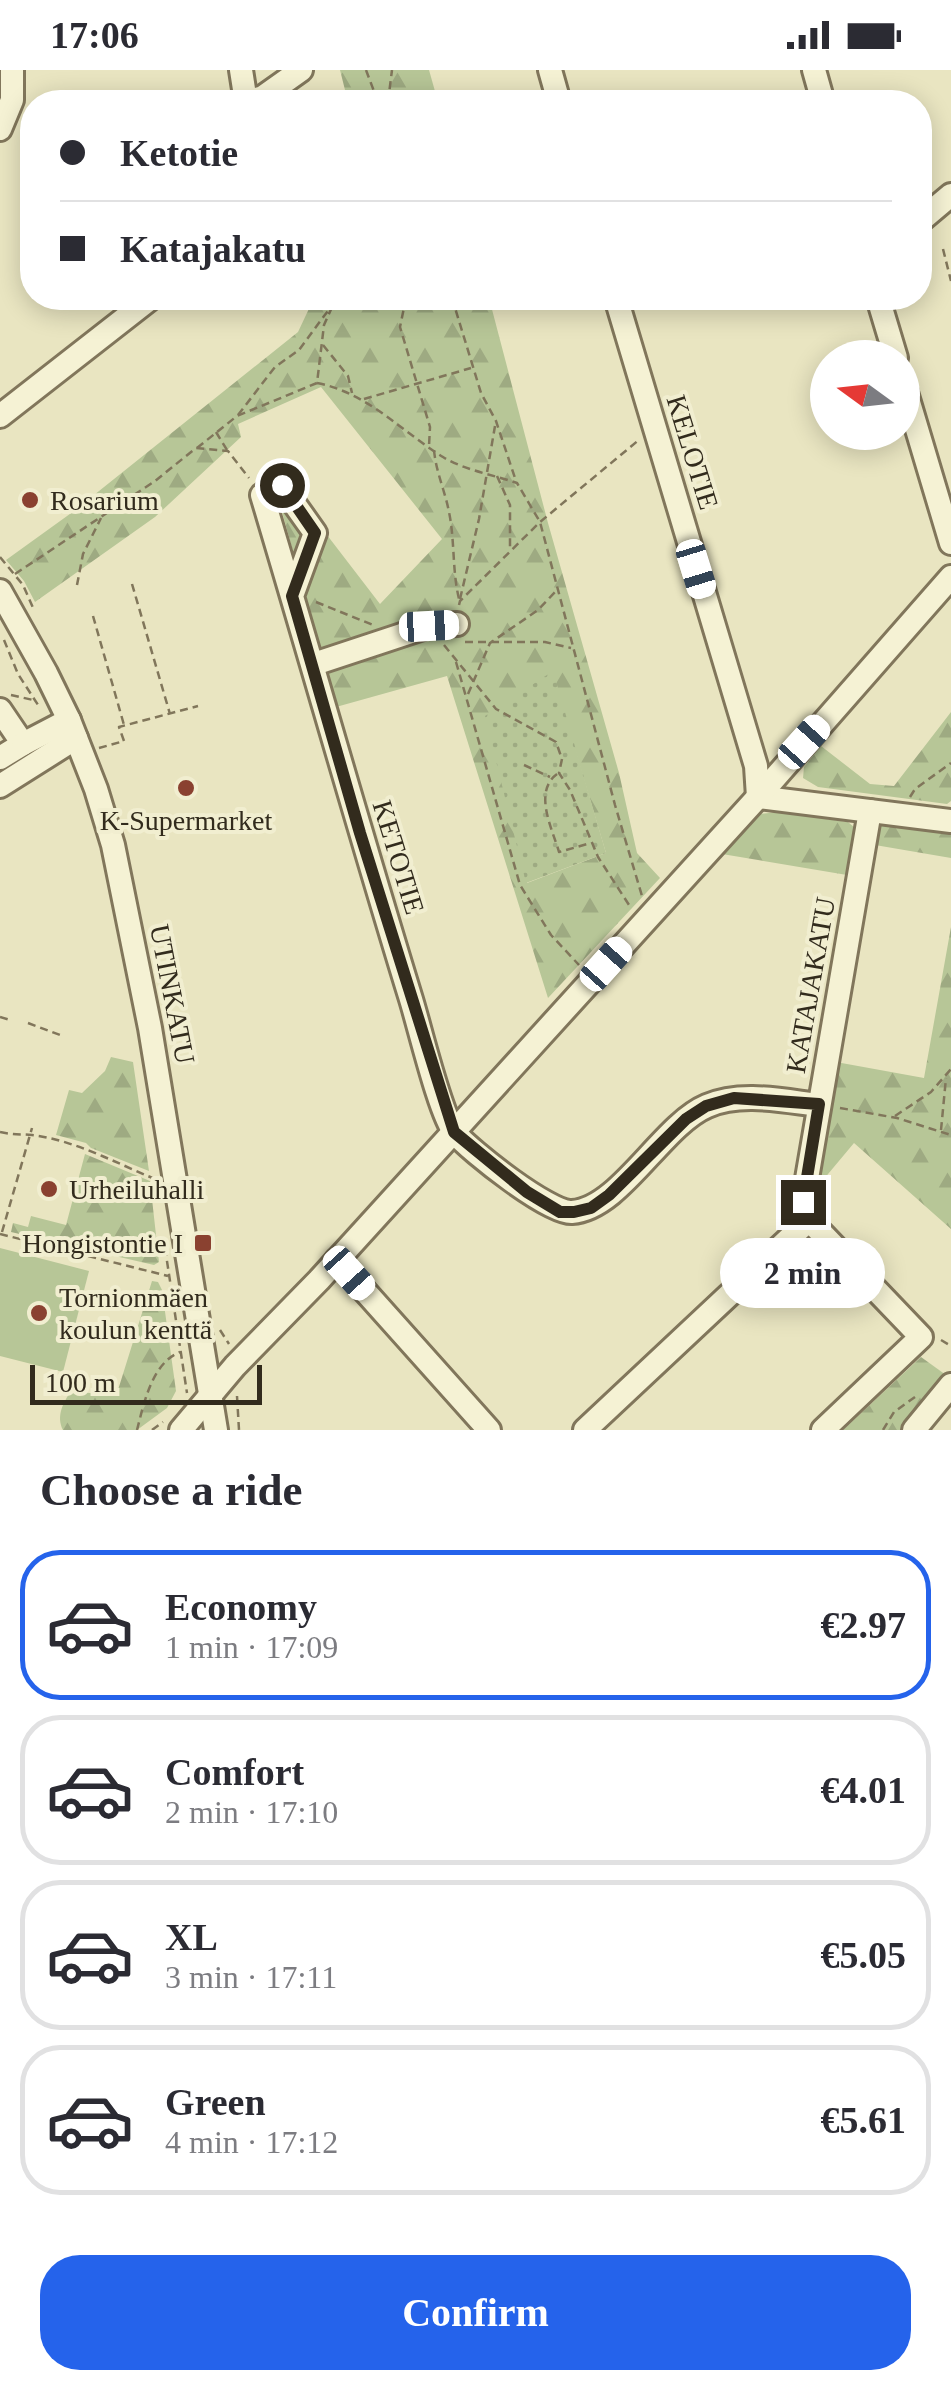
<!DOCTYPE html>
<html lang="en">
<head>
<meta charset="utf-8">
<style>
	:root { --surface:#fff; --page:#f2f2f3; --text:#2b2b33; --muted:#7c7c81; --line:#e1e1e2; --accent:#2563eb }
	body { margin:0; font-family:Georgia,serif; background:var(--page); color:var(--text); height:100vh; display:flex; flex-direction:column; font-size:38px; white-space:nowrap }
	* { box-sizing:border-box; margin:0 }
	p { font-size:32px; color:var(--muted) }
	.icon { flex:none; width:55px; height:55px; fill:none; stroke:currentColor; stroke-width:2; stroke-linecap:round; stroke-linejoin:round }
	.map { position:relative; height:1360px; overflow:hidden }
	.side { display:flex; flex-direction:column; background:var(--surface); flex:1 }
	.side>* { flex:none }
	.banner { position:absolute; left:20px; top:20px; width:912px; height:220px; border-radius:40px; box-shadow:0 5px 25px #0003; display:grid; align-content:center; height:220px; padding:0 40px; background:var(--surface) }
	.needle { width:65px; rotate:285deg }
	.tools { position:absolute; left:810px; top:270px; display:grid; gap:20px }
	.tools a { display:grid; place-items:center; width:110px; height:110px; border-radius:50%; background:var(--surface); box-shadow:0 5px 25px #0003; font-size:50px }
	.scale { position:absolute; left:30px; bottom:25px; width:232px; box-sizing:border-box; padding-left:10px; border:5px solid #322b1d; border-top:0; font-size:28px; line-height:35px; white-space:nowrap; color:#322b1d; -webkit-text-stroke:8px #f1eed0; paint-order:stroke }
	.end { position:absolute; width:45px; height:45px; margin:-22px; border:12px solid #322b1d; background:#fff; box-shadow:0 0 0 5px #fff }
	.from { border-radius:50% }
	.bubble { position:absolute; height:70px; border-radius:35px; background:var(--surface); box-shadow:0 5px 25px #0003; font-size:32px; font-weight:700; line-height:70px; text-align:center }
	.car { position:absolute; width:30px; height:60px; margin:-30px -15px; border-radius:12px; box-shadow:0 0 8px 2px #0007; background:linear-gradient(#fff 24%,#345 0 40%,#fff 0 76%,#345 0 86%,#fff 0) }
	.banner b { display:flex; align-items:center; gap:35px; height:95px; font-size:38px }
	.banner b+b { border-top:2px solid var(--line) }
	.banner i { width:25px; height:25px; background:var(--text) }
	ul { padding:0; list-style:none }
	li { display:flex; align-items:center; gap:30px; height:150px; margin:0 20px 15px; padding:0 20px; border:5px solid var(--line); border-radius:40px }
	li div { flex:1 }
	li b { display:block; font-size:38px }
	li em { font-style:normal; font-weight:700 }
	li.on { border-color:var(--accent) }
	li>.icon { width:90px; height:90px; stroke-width:1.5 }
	h2 { padding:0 40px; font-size:45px; line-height:120px }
	.primary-button { display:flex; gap:20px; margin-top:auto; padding:20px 40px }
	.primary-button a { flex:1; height:115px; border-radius:40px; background:var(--accent); color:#fff; font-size:40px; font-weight:700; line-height:115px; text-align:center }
	.status { display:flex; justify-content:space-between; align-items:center; height:70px; padding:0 50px; background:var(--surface); direction:ltr }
	.status svg { height:28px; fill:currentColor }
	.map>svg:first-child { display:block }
</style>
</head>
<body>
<div class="status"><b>17:06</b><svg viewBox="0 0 49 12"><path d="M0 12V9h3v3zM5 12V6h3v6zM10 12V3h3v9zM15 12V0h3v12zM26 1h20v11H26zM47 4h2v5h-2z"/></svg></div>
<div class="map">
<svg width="951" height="1360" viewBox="0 0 951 1360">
	<defs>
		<pattern id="forest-firs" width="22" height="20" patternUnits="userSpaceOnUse" patternTransform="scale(2.5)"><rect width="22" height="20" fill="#b7c697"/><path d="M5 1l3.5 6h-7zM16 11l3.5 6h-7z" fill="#9eaa82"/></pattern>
		<pattern id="park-dots" width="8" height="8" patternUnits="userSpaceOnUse" patternTransform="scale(2.5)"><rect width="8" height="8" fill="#b7c697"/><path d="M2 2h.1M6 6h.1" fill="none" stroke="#9eaa82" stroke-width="1.8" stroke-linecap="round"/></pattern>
	</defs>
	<rect width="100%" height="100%" fill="#e9e5c1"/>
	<polygon fill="#b7c697" points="0,1178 89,1201 63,1302 0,1286"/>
	<g fill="url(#forest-firs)" fill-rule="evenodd">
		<polygon points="340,0 429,0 438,32 348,32"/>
		<path d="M314 228H489L548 453 619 703 637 783 660 808 548 928 447 606 336 637 279 431 294 422 380 534 442 469 321 317 238 354 241 367 155 447 35 532 24 511 6 490 74 441 298 262ZM552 602 606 783 527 813Z"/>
		<polygon points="951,642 951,731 947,734 818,717 803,708 804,697 821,676 870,714 894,716"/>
		<polygon points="778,742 848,752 855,758 847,805 722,784 759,744"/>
		<polygon points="878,754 951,763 951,788 875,775"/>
		<polygon points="951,857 951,1159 854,1073 813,1122 836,992 924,1008"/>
		<polygon points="111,987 133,992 149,1101 91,1078 86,1073 56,1065 69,1020 82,1023 105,1001"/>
		<polygon points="85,1084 150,1111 159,1192 154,1195 11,1162 13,1153 28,1157 31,1146 66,1155"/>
		<path d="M152 1211 158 1212 162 1220 176 1321 167 1338 137 1360H63C56 1346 63 1333 71 1321L108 1325 118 1320Z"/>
		<polygon points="921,1287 946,1305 901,1360 843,1360"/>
	</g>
	<polygon fill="url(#park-dots)" points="553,601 606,783 526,813 485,646"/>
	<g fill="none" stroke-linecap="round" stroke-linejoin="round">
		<g stroke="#81765b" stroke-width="28">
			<g id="minor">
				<polyline points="241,0 246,32"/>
				<polyline points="550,0 559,32"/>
				<polyline points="814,0 823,32"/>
				<polyline points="246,32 263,27 301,0"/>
				<polyline points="0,59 12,30 12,0"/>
				<polyline points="920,151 951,125"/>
				<polyline points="616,228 756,696 758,727 951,751"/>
				<polyline points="878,228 896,288"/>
				<polyline points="902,309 951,473"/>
				<polyline points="0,346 151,228"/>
				<polyline points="0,521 46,603 69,650 96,719 113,775 150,958 216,1360"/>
				<path d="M292 526 315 463 281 415 262 425C312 592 359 760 410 926 419 954 440 1045 455 1063 470 1081 550 1144 572 1142 620 1139 662 1055 707 1036 741 1021 784 1031 819 1035"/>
				<polyline points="314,594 429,556 457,554"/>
				<polyline points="0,640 23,674 0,688"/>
				<polyline points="23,674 69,650"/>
				<polyline points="0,716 76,668"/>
				<polyline points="809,1150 921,1267 823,1360"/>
				<polyline points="337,1190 489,1360"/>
				<polyline points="181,1360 235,1296 319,1210 758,727 951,507"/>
				<polyline points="585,1360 809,1150 803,1132 870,741"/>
				<polyline points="914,1360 951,1315"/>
			</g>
		</g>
		<g stroke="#81765b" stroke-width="2.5" stroke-dasharray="8 5" stroke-linecap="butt">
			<polyline points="366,0 378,32"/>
			<polyline points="388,32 392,0"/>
			<polyline points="943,179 951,211"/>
			<polyline points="406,228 400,257 430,357 429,376"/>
			<polyline points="452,228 481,323 496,351 516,411"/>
			<polyline points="323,275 348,306 352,323"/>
			<path d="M317 313C368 323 401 361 443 387 464 400 494 405 517 413L540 452 615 735 642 826"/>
			<polyline points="364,329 471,298"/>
			<polyline points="238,345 275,297 299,280 330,238"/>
			<polyline points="216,362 227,380"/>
			<polyline points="197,378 237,346 317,313 324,255 336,228"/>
			<path d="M434 380C436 402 445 421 449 442 455 471 452 500 459 529"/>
			<polyline points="497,406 510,435 510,480"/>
			<polyline points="0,487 23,515 34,540"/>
			<polyline points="15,504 155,411 196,378 228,381 249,408"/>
			<polyline points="132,514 170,644"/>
			<polyline points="77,515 83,484 101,448"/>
			<polyline points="460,529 479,449 495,356"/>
			<polyline points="316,532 373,555"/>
			<polyline points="459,535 460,531 540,452 640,369"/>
			<polyline points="93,546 124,655"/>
			<polyline points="4,570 18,604 40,638"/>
			<polyline points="465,572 545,572 571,578"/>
			<polyline points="444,575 496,639 556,672 562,689 559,703 570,720 598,787 631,838"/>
			<polyline points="456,592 520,815 551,865 579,895"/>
			<polyline points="468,624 490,573 538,540 557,520"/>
			<polyline points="11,625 33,630"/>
			<polyline points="99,678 124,671 119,657 198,636"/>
			<polyline points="524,695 550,707"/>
			<path d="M557 704C533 722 552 758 559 782L591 773"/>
			<polyline points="910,727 915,719 951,693"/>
			<polyline points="0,947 10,950"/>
			<polyline points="28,953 60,965"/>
			<polyline points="840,1038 897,1048 951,1065"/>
			<polyline points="895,1046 931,1022 951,999"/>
			<polyline points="941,1060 946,1008"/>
			<path d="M0 1062C12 1065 20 1064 32 1065 74 1070 116 1093 155 1109"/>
			<polyline points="2,1162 32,1058"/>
			<polyline points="0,1164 168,1206"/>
			<polyline points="165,1178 187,1323"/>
			<polyline points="220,1260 229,1274"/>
			<polyline points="941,1270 951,1276"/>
			<polyline points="237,1326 239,1360"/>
			<path d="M137 1360C144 1333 152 1293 180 1282"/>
			<polyline points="152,1360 163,1352"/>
			<polyline points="883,1360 894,1342 915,1327"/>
		</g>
		<use href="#minor" stroke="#f5f2d4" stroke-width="22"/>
	</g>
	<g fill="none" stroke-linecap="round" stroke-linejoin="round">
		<polyline stroke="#322b1d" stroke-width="12" points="282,415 315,463 292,526 360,763 454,1062 527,1122 560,1142 574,1142 591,1138 609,1125 686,1049 706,1036 734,1028 819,1034 803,1132"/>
	</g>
	<g fill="#8a4130" stroke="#f1eed0" stroke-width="4">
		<circle cx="30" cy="430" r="10"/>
		<circle cx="186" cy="718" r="10"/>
		<circle cx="49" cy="1119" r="10"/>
		<rect x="193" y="1163" width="20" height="20" rx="5"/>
		<circle cx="39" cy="1243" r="10"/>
	</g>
	<g text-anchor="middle" stroke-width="8" stroke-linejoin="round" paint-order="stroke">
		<g font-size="28" fill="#322b1d" stroke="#f1eed0">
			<text transform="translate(693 382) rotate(73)" y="10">KELOTIE</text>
			<text transform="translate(399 787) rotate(73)" y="10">KETOTIE</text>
			<text transform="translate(810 915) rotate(-80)" y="10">KATAJAKATU</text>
			<text transform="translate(173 924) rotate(79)" y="10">UTINKATU</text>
		</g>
		<g font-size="28" fill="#322b1d" stroke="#f1eed0" text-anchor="start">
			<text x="50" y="440">Rosarium</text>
			<text x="186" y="760" text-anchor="middle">K-Supermarket</text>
			<text x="69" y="1129">Urheiluhalli</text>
			<text x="183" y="1183" text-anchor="end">Hongistontie I</text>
			<text x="59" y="1237">Tornionmäen<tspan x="59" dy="32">koulun kenttä</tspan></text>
		</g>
	</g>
</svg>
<div class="tools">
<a><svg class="needle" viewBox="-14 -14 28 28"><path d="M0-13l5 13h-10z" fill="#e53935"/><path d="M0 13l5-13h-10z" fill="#7c7c81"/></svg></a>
</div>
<div class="scale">100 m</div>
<i class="end from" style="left:282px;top:415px"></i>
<i class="end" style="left:803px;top:1132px"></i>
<div class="bubble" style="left:720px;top:1168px;width:165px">2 min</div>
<i class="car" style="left:696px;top:499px;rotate:163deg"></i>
<i class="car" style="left:429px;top:556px;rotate:87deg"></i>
<i class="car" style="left:804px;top:672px;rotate:42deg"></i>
<i class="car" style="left:606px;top:894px;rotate:42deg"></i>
<i class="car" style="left:349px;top:1203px;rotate:138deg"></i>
<div class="banner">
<b><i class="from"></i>Ketotie</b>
<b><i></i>Katajakatu</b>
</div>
</div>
<section class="side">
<h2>Choose a ride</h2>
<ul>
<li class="on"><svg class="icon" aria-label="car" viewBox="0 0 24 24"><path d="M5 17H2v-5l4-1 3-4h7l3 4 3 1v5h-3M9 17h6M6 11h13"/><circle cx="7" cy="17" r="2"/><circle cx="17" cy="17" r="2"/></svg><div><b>Economy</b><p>1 min · 17:09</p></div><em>€2.97</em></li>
<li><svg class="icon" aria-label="car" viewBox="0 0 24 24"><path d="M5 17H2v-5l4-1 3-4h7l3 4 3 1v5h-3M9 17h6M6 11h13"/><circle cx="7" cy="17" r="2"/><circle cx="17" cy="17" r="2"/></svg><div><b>Comfort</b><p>2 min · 17:10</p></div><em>€4.01</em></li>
<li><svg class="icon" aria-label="car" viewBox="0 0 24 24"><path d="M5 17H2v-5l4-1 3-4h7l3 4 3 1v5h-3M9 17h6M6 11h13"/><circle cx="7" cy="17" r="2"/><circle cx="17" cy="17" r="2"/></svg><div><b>XL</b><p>3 min · 17:11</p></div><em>€5.05</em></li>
<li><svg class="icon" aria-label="car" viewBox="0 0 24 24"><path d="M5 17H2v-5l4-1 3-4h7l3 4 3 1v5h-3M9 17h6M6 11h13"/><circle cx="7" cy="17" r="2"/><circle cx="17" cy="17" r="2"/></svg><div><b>Green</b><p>4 min · 17:12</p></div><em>€5.61</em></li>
</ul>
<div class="primary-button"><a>Confirm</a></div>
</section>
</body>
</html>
